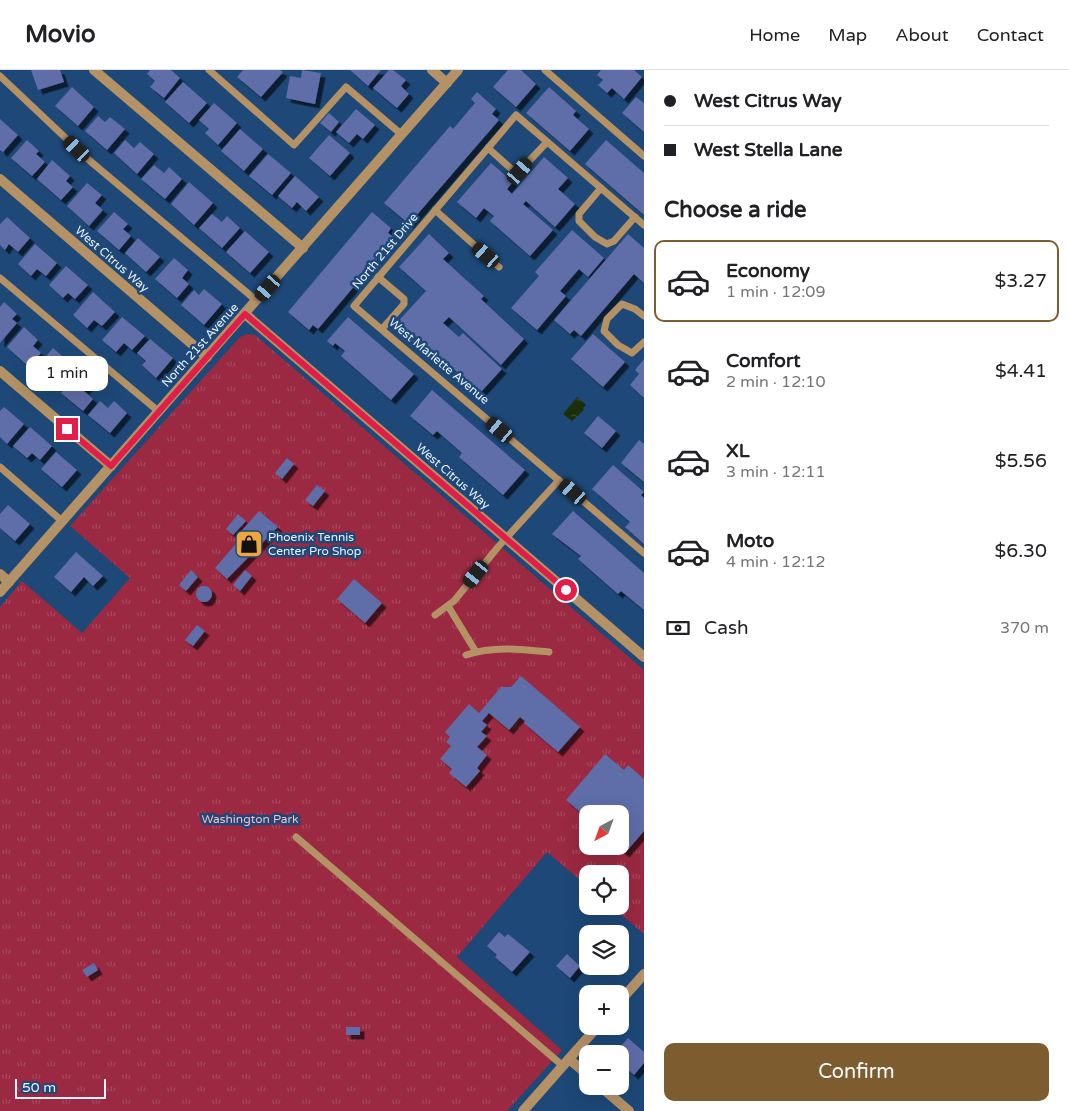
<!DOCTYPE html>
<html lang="en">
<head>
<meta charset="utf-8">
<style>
	:root { --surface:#fff; --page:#f6f6f6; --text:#202124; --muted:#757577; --line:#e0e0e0; --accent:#7d5d2f }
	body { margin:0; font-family:"Varela Round",sans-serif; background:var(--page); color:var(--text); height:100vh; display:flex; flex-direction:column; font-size:19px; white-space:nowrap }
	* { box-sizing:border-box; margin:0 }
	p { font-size:16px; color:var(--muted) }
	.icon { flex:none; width:28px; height:28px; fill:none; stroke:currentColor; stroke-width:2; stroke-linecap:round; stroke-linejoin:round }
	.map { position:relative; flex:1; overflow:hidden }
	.details { display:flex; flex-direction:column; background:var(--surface); width:425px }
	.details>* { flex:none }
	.banner { display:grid; align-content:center; height:110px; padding:0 20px; background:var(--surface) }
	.needle { width:32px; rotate:221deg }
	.controls { position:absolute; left:579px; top:735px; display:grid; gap:10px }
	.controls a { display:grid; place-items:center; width:50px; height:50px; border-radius:10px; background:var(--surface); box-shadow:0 5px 20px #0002; font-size:25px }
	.scale { position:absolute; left:15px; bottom:12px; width:91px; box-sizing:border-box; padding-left:5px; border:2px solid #e9f3fe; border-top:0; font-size:14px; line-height:18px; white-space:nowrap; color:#e9f3fe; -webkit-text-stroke:4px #1d4877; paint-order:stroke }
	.end { position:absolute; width:22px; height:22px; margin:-11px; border:6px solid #e11d48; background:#fff; box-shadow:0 0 0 2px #fff }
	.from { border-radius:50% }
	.bubble { position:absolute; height:35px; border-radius:10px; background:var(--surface); box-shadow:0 5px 20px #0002; font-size:16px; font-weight:600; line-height:35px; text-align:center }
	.car { position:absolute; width:15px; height:30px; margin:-15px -8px; border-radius:6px; box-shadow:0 0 4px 1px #0007; background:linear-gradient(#222 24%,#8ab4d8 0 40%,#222 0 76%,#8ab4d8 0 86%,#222 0) }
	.banner b { display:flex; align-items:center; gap:18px; height:48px; font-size:19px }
	.banner b+b { border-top:1px solid var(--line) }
	.banner i { width:12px; height:12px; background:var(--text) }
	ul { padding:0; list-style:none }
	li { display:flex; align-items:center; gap:15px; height:82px; margin:0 10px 8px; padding:0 10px; border:2px solid transparent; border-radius:10px }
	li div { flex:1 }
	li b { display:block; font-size:19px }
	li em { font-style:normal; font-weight:600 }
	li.current { border-color:var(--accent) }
	li>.icon { width:45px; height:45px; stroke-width:1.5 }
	h2 { padding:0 20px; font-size:22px; line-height:60px }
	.pay { display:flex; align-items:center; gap:12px; height:55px; padding:0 20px; font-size:19px }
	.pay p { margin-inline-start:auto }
	.button { display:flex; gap:10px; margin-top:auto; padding:10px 20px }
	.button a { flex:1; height:58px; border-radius:10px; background:var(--accent); color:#fff; font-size:20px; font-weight:600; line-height:58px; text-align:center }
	header { display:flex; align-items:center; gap:30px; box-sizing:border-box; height:70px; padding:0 25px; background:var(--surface); border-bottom:1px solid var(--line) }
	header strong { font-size:24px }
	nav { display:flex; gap:28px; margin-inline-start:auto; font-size:18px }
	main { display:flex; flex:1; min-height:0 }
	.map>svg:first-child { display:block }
</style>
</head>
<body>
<header>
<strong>Movio</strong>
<nav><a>Home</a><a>Map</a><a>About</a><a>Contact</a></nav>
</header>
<main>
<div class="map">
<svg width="644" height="1041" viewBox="0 0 644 1041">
	<defs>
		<pattern id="park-tufts" width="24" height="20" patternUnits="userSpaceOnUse" patternTransform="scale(1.25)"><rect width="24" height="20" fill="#9a2941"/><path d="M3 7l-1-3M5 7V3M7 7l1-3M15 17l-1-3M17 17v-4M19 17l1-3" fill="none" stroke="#a8485e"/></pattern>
		<pattern id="water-ripples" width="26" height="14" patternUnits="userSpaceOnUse" patternTransform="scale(1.25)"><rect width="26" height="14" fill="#1c2f0b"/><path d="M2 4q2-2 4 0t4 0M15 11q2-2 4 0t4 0" fill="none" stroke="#3d4e30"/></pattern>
		<filter id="shadow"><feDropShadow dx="4.5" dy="4.5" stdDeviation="0" flood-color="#0009"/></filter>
	</defs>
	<rect width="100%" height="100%" fill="#1d4877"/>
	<path fill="url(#park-tufts)" fill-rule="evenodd" d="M247 264 255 265 644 600V864L611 836H620V804H588L587 816 547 782 457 887 562 980 507 1041H0V537L22 511 82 563 130 508 70 456 240 267ZM588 744H620V776H588Z"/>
	<polygon fill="url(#water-ripples)" points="577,327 586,335 583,338 584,340 572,351 563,344"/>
	<g fill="#5f6da8" filter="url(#shadow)">
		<polygon points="31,0 60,0 64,12 38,20"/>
		<polygon points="150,0 171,0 180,8 164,28 150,17 155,11 147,4"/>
		<polygon points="243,0 280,0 283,2 261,27 237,7"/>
		<polygon points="302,0 321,3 315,34 286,28 290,6 301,8"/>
		<polygon points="350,0 381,0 368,16"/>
		<polygon points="389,0 393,0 406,10 401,16 409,24 397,38 373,18"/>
		<polygon points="508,0 521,0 536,14 516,37 493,17"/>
		<polygon points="601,0 634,0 642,7 624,29 612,18 607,23 598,15 603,10 597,5"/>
		<polygon points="183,12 207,33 189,53 165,32"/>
		<polygon points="72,17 94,37 78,56 55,36"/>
		<polygon points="549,17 576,41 573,45 589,59 570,81 526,43"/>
		<polygon points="477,22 496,39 492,44 499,50 409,154 384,133 450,56 453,59 475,33 471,29"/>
		<polygon points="636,27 644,33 644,62 622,43"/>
		<polygon points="214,33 237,53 218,75 205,63 209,59 199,50"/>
		<polygon points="356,39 375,55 363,69 357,64 349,73 336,62"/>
		<polygon points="329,43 339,52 331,62 320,53"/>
		<polygon points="98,46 105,52 110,47 125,59 107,80 85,61"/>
		<polygon points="0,49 18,65 3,82 0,80"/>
		<polygon points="240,59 263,79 244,101 221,81"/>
		<polygon points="329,65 350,83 330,106 309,88"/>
		<polygon points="27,70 39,81 36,84 45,92 32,106 11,88"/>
		<polygon points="125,70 134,78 140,72 154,84 137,104 114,83"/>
		<polygon points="606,70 644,103 644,145 585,94"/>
		<polygon points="268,84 291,103 272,125 249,106"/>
		<polygon points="544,87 568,108 558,119 575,134 555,157 526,131 523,134 553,160 530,186 490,151 494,146 484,138 476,148 457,132 491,93 513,112 507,119 512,124"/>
		<polygon points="52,90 70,106 66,111 73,117 61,130 37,109"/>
		<polygon points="154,95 164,103 169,97 182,109 165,129 141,109"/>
		<polygon points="295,106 319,127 306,141 297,132 292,138 278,126"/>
		<polygon points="189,112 213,133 194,155 171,134"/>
		<polygon points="87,113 102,125 95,133 103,140 89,156 67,136"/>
		<polygon points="114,142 128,154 123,159 131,166 119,180 97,161"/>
		<polygon points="372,142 391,158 388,163 395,168 318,259 313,255 309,260 288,242"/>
		<polygon points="212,144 222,152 227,146 240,158 222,178 199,158"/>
		<polygon points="7,147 30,168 18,182 9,174 5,180 0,175 0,154"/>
		<polygon points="572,160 604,188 588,207 579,199 560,221 566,226 537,260 511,238 539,206 535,202"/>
		<polygon points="245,161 269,182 250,203 226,182"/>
		<polygon points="429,164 449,183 443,189 484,226 481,229 524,269 501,295 449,247 443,253 459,267 463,263 502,299 480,323 444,290 438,296 393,257 426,221 399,197"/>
		<polygon points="628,164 644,178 644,213 634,204 581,266 574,260 570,264 554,250"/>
		<polygon points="138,168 160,187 146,202 125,183"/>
		<polygon points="35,174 57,193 46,206 37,199 31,206 18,194"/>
		<polygon points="174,188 188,200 182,208 189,214 177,228 155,209"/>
		<polygon points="66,196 88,215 75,229 68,223 63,228 49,215"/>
		<polygon points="204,219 222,234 204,255 181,235 194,220 199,225"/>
		<polygon points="93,222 115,242 102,256 94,250 87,258 73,245"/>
		<polygon points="4,232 17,244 12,249 17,253 0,273 0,237"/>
		<polygon points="122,247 145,266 132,280 124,273 116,282 102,270"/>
		<polygon points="348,247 414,304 391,330 341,286 345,281 335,273 333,276 327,271"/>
		<polygon points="24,257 38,270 33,276 41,283 29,297 7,277"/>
		<polygon points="593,264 625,292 603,317 571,289"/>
		<polygon points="150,269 173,288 156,308 142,295 146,291 137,283"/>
		<polygon points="53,278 75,297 58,318 36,298"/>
		<polygon points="644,289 644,328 630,315 639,304 635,300"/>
		<polygon points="78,304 90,315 84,321 93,329 83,341 61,323"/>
		<polygon points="432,320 525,400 503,425 459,387 462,383 437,361 433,365 410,346"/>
		<polygon points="100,331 108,338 114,331 127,343 110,363 88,345"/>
		<polygon points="4,337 24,354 7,374 0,367 0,341"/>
		<polygon points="598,346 616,361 602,378 584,363"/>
		<polygon points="30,357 52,376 40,390 32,383 27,388 13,376"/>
		<polygon points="639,370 644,374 644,412 621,393"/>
		<polygon points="56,382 77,400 62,417 41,399"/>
		<polygon points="287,388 294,394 282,409 275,403"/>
		<polygon points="613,395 644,422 641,425 644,428 644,474 625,457 630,452 592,419"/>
		<polygon points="317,415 325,421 313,436 305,430"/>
		<polygon points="8,435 30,454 15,471 0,458 0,444"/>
		<polygon points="259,441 278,457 227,509 215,498 240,469 237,466"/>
		<polygon points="573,441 644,503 644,540 621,521 618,524 578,489 581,486 552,464"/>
		<polygon points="238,444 246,451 233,465 226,459"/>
		<polygon points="76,482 103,506 93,516 84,507 71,522 54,507"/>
		<polygon points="191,500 198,507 186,521 179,515"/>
		<polygon points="245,500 252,506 240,521 233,515"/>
		<polygon points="354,509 382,533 365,553 337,529"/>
		<circle cx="204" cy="524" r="8"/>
		<polygon points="197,555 205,561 193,576 185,570"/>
		<polygon points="521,606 580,657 558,682 524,653 525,651 520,647 509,660 489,643 482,651 487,655 481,662 487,666 477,677 487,685 477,698 480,701 466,717 449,703 452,699 440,689 451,676 446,672 450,667 445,662 469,634 479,643 501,617 511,617"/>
		<polygon points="605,684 624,700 628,695 644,709 644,761 625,783 617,776 620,776 620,744 588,744 588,751 583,748 585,746 566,730"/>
		<polygon points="499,862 505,867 508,864 530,882 512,902 495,887 497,885 487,876"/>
		<polygon points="567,884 580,896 570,908 556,896"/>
		<polygon points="94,893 98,900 87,907 82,900"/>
		<rect x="346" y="957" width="14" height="8"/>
		<polygon points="628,968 644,982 644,993 634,1005 620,993 620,984 614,984"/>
	</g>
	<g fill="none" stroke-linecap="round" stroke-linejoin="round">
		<g stroke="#b49266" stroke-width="7">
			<polyline points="209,0 294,75 346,17 401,64"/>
			<polyline points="545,0 644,86"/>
			<polyline points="0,6 90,91 257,231"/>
			<polyline points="488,78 517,104 547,72"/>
			<polyline points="601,118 579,144 579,151 595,167 607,174 614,171 635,147"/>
			<polyline points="435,140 499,197"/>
			<polyline points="644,155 516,45 354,236 644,483"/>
			<polyline points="378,207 404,229 404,234 382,259"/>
			<polyline points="0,208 158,341"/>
			<polyline points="644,246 635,239 622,234 607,249 604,261 618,275 632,283 644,272"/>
			<polyline points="0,397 62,451"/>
			<polyline points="448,536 476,582"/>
			<polyline points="435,545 454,531 498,477 559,410"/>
			<path d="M466 585C493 576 520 579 549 582"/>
			<polyline points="296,767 563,996"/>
		</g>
		<g stroke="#b49266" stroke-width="10">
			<polyline points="94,0 303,178"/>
			<polyline points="432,0 447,13"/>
			<polyline points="0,109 207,287"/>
			<polyline points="245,244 644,587"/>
			<polyline points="0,301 111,396"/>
			<polyline points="569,989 588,1005"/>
			<polyline points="600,1016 629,1041"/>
		</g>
		<g stroke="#b49266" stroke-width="10">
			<polyline points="0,504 9,512"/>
			<polyline points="0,522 458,0"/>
			<polyline points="620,931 644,904"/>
			<polyline points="523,1041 598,956"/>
		</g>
	</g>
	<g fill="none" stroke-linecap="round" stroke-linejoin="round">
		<polyline stroke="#e11d48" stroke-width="6" points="67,359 111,396 245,244 566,520"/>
	</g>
	<defs>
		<g id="shop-square" transform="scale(1.4375)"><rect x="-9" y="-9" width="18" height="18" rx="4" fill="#efa73d" stroke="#1d4877"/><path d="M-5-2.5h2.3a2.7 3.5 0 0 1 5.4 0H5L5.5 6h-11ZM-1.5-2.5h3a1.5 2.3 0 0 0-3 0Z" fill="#111"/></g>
	</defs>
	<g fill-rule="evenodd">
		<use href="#shop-square" x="249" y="474"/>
	</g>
	<g text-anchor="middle" stroke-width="5" stroke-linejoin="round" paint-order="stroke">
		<g font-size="12" fill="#e9f3fe" stroke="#1d4877">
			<text transform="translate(385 181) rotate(-50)" y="4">North 21st Drive</text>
			<text transform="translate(112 189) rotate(41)" y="4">West Citrus Way</text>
			<text transform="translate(200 275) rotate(-48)" y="4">North 21st Avenue</text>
			<text transform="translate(439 291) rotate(40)" y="4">West Marlette Avenue</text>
			<text transform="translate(453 406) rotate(41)" y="4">West Citrus Way</text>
		</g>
		<g font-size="12" fill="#e9f3fe" stroke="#1d4877" text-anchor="start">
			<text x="268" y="471">Phoenix Tennis<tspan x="268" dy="14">Center Pro Shop</tspan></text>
		</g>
		<g font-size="12" fill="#ffbdc3" stroke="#1d4877">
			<text x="250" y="753">Washington Park</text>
		</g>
	</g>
</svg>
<div class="controls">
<a><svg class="needle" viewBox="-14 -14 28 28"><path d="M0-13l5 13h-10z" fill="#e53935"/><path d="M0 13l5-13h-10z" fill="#757577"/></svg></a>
<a><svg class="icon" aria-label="locate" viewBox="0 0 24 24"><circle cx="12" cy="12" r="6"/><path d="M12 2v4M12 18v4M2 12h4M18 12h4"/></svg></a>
<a><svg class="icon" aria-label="layers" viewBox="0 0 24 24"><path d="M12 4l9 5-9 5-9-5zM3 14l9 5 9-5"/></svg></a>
<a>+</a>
<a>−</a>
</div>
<div class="scale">50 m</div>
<i class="end from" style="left:566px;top:520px"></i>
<i class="end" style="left:67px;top:359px"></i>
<div class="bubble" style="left:26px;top:286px;width:82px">1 min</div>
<i class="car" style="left:77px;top:79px;rotate:313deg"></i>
<i class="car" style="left:520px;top:101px;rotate:41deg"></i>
<i class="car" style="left:486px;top:185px;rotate:311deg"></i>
<i class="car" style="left:268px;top:218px;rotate:221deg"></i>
<i class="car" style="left:500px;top:360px;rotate:310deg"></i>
<i class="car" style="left:573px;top:422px;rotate:311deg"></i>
<i class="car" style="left:476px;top:504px;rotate:219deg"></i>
</div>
<section class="details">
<div class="banner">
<b><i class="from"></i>West Citrus Way</b>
<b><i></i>West Stella Lane</b>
</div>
<h2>Choose a ride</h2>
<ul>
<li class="current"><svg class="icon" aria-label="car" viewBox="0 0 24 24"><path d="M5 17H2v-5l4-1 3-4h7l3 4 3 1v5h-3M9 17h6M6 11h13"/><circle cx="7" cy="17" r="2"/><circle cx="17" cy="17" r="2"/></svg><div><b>Economy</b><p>1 min · 12:09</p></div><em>$3.27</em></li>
<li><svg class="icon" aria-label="car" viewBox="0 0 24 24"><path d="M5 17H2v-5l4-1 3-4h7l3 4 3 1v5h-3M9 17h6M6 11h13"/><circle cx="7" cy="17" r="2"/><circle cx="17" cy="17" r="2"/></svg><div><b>Comfort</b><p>2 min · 12:10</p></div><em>$4.41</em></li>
<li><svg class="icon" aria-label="car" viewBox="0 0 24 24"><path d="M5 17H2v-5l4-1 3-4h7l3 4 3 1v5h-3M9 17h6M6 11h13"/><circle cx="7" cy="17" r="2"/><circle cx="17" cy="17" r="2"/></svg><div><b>XL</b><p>3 min · 12:11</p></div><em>$5.56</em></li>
<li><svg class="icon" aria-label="car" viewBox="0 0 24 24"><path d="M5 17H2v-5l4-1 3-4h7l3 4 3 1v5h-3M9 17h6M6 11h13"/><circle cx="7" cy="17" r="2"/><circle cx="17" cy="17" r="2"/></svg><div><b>Moto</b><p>4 min · 12:12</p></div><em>$6.30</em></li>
</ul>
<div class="pay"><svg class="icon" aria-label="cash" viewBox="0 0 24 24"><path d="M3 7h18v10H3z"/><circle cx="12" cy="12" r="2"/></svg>Cash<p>370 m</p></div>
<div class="button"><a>Confirm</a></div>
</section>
</main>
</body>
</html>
